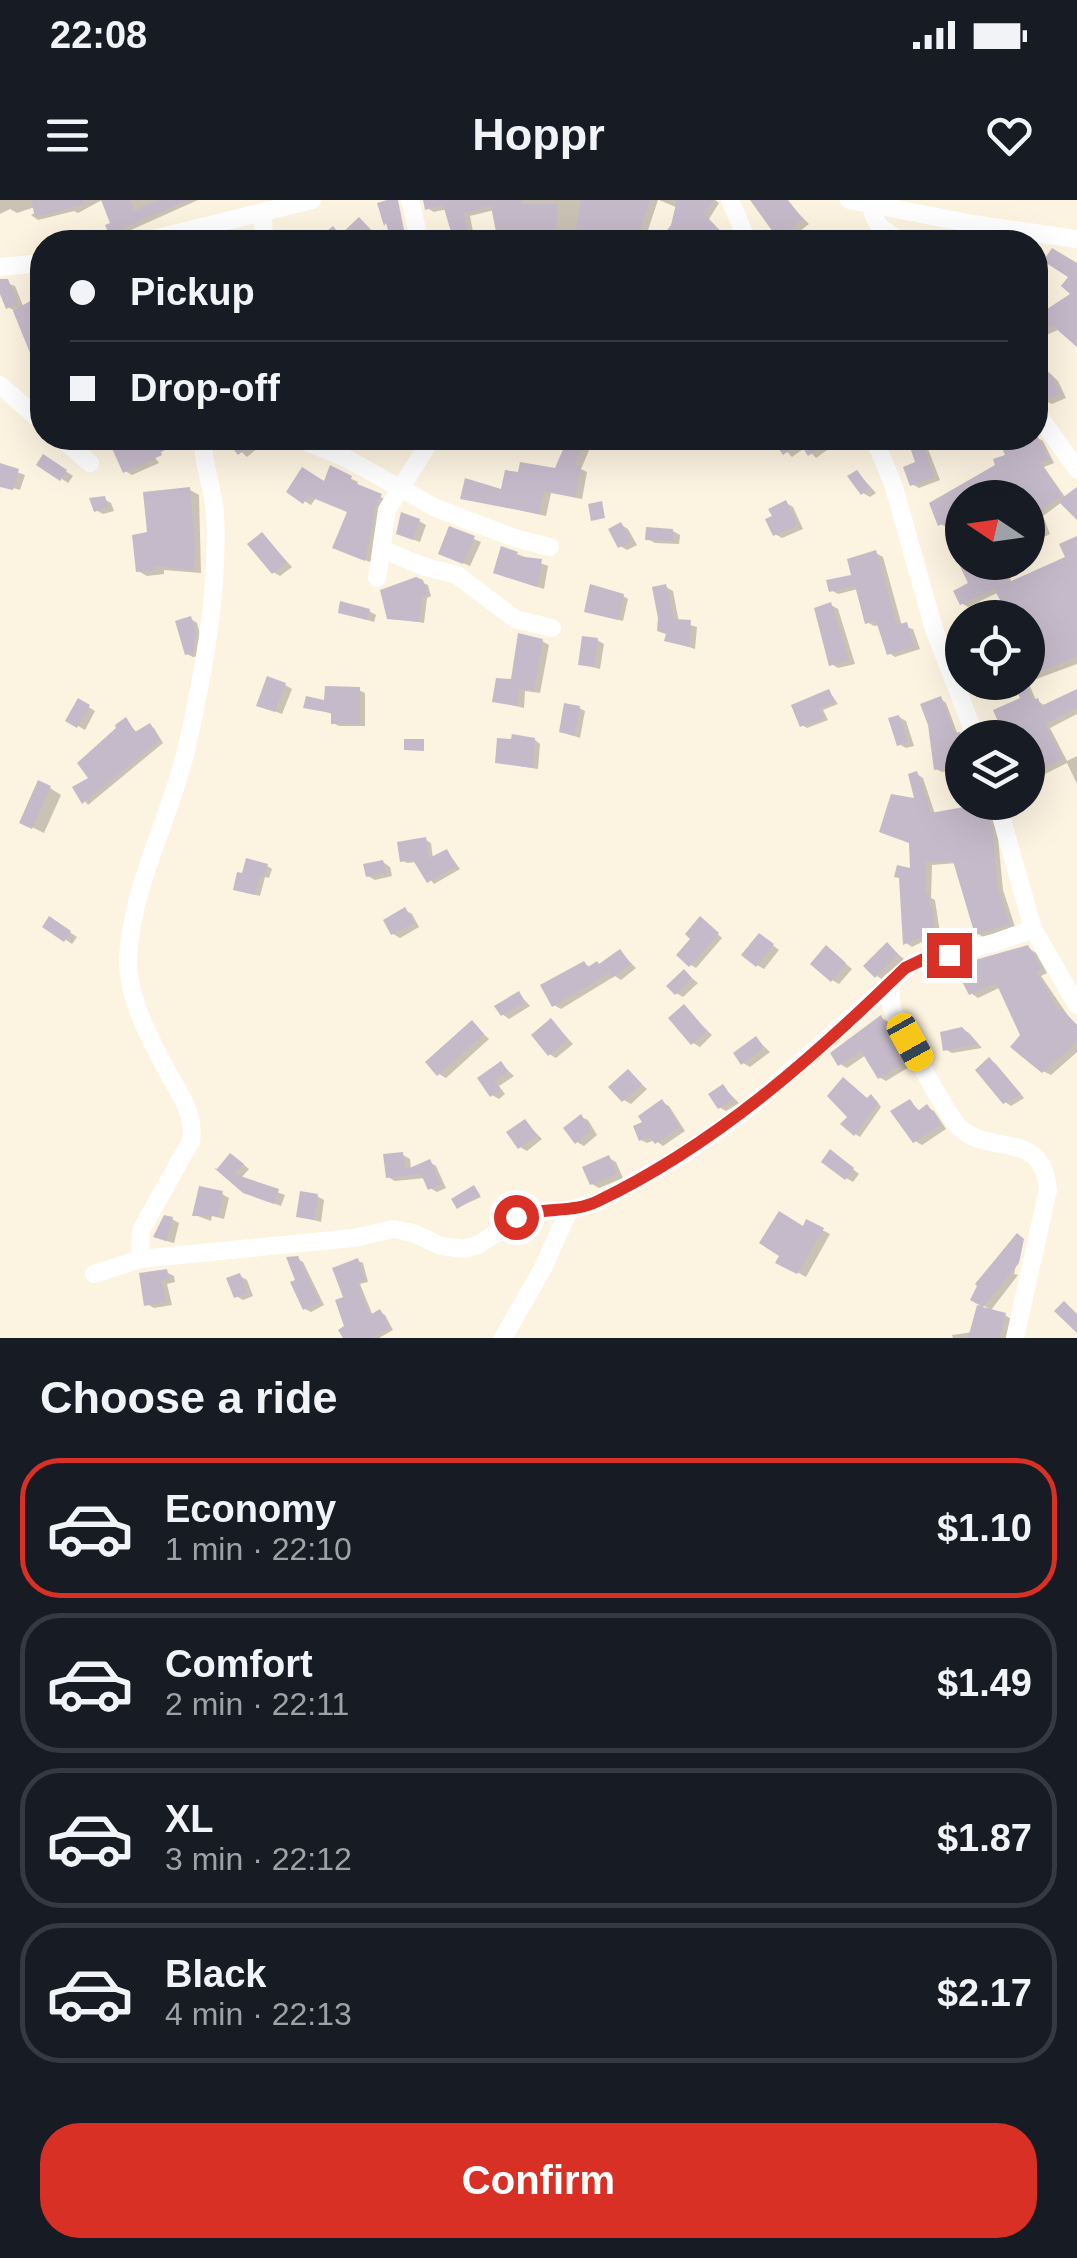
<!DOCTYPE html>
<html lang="en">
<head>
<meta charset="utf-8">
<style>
	:root { --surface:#171b24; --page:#242831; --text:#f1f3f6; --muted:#9ea1a6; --line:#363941; --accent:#d93025 }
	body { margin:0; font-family:Helvetica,sans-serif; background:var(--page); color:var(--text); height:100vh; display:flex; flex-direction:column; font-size:38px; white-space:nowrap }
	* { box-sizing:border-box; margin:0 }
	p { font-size:32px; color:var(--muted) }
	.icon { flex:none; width:55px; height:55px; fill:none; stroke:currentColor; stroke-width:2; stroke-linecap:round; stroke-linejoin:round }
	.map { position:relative; height:1138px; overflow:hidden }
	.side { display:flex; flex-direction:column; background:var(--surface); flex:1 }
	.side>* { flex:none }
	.guide { position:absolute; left:30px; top:30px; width:1018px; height:220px; border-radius:40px; box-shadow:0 10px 40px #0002; display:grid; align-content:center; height:220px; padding:0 40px; background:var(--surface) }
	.needle { width:65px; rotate:283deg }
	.tools { position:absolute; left:945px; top:280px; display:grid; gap:20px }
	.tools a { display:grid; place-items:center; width:100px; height:100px; border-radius:50%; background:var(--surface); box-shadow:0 10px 40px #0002; font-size:50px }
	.end { position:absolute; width:45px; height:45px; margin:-22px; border:12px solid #d93025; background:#fff; box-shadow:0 0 0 5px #fff }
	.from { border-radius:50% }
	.car { position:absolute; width:30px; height:60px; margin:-30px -15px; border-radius:12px; box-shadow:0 0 8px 2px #0007; background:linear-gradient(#f5c518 24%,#345 0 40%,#f5c518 0 76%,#345 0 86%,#f5c518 0) }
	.guide b { display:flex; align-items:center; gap:35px; height:95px; font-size:38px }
	.guide b+b { border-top:2px solid var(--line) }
	.guide i { width:25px; height:25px; background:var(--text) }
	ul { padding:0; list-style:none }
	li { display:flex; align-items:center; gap:30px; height:140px; margin:0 20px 15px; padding:0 20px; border:5px solid var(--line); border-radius:40px }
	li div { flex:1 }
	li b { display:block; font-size:38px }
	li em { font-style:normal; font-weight:800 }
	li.current { border-color:var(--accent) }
	li>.icon { width:90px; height:90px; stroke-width:1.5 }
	h2 { padding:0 40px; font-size:45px; line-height:120px }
	.button { display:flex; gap:20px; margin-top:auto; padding:20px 40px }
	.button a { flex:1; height:115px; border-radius:40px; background:var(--accent); color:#fff; font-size:40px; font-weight:800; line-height:115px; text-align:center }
	.status { display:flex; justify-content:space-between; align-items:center; height:70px; padding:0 50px; background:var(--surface); direction:ltr }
	.status svg { height:28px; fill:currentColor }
	header { display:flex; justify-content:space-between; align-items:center; height:130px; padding:0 40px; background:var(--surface); font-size:45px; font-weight:800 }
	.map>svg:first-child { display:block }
</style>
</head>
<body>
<div class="status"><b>22:08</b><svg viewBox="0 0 49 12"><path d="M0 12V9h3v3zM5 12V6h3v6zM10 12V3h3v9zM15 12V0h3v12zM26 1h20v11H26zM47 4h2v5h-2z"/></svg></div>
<header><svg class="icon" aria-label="menu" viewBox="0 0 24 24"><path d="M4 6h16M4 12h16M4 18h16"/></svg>Hoppr<svg class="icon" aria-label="heart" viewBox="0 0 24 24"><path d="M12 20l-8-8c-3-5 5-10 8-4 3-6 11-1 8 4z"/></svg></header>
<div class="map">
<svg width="1077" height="1138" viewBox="0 0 1077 1138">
	<rect width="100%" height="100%" fill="#fdf3e1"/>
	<g fill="#0003">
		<polygon points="0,0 102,0 78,13 74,11 38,20 31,15 36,12 35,7 17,13 10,9 0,14"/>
		<polygon points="103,0 198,0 122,34 116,31"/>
		<polygon points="424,0 658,0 644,42 603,32 601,42 580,42 578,38 491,42 490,37 499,34 494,10 470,16 475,42 441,42 441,39 455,36 447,9 434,12 427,8"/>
		<polygon points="659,0 715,0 719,3 709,19 731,42 661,42 673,26 678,8"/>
		<polygon points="787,2 809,24 787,41 761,14"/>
		<polygon points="241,33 248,37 250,42 202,42"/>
		<polygon points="835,36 842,40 844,42 827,42"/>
		<polygon points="1077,66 1077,144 1060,129 1035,140 1035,108 1040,117 1074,94 1072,77"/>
		<polygon points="0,81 15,86 24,108 42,97 42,114 35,118 42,136 42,159 34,156 16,112 8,107"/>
		<polygon points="1039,163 1058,181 1066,198 1052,204 1035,197 1035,164"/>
		<polygon points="1036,237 1043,241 1054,263 1044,267 1065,297 1077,293 1077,317 1062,302 1043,316 1050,334 1028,345 1028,298 962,298 962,320 946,327 940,324 932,304 999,266"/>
		<polygon points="119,238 140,238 159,263 132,275 125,271 124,243"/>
		<polygon points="243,238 262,238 265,242 247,257 234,245"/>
		<polygon points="570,238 593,241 581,269 587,272 582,299 551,293 546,316 463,298 503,292 556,271"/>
		<polygon points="774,238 835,238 838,242 816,258 806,247 792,257"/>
		<polygon points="950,238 972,238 974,242 959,248 952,245"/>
		<polygon points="921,245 928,249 940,280 919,288 912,284"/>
		<polygon points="44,257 73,276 68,283 40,264"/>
		<polygon points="0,266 25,275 20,290 0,284"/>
		<polygon points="331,269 358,282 356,286 387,300 372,363 342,350 350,311 316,298 311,305 289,292 325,284"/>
		<polygon points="857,272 876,293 870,297 863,293"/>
		<polygon points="190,290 199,295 201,373 164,370 164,374 147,376 138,371 150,334"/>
		<polygon points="104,299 111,303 114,311 103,314 96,310"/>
		<polygon points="786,303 793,307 803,329 782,338 775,334"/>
		<polygon points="419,321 426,325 420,342 406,337"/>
		<polygon points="621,325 628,329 637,345 627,350 620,346"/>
		<polygon points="451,330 481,342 470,366 447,356"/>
		<polygon points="673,331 680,335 679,344 655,343 648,339"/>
		<polygon points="262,335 292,367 280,376 273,372"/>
		<polygon points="1077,339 1077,464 1028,482 1036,500 1044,505 1077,492 1077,514 1050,528 1067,561 1077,556 1077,584 1067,563 1033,580 1028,576 1028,538 1007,538 996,511 1023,500 1015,482 1028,482 1028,418 999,392 968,407 961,403 971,385 958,356 962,355 962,362 1003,362 1012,383 1068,358"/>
		<polygon points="876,353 883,357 902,426 913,429 920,449 895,457 889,453 880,425 874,426 867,422 858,389 838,394 831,390 854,377"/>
		<polygon points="517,354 548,366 544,389 503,376"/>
		<polygon points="416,380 428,385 431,396 427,398 424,423 389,417"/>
		<polygon points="666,387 673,391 679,422 697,427 695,449 667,440"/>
		<polygon points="623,396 628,399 623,421 586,411"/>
		<polygon points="831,405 838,409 855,464 838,468 831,464"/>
		<polygon points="369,411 376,415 374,422 341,412"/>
		<polygon points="191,419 197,423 201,438 199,456 193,457 187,454"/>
		<polygon points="597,440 604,444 600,469 580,464"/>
		<polygon points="542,441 549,445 540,493 525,491 524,508 495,501"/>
		<polygon points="975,482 991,482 993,486 983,489"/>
		<polygon points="285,485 292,489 282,514 266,508"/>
		<polygon points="359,490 365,493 365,526 339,526 333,523 333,514 306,506 326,503"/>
		<polygon points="829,491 838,504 823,510 828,520 807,528 802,525"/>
		<polygon points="941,499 946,503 958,535 964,538 962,559 955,560 956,570 942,572 936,569"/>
		<polygon points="79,501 95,511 85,530 68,520"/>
		<polygon points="579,508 585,511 580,538 560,531"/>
		<polygon points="899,517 906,521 914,546 906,548 899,544"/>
		<polygon points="126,520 137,533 150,526 154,528 163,543 88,605 75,588 91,578"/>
		<polygon points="535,540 540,544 538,569 497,562"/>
		<polygon points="917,574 923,578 935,614 984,605 991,609 998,638 1003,690 1015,727 983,737 977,733 957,663 932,665 931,698 935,700 940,733 912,747 906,743"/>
		<polygon points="50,588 61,595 44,633 22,622"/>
		<polygon points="426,640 431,643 433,659 447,651 460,669 434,684 417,662 407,663 402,660"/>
		<polygon points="383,662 390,667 392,676 375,680 368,676"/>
		<polygon points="267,666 272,669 269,678 265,677 260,696 241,691"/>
		<polygon points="405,710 412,714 419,727 400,738 393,734"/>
		<polygon points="50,719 77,737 72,744 46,726"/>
		<polygon points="706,723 722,738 696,768 691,765"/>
		<polygon points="766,740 779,750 764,769 757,765"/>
		<polygon points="887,745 904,759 883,780 877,776"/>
		<polygon points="1028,748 1036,753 1047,773 1041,776 1077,829 1077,852 1051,875 1043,871 1001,787 978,798 971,793"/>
		<polygon points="620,752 636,768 621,780 615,776 561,809 554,805 584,764 592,768 601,766"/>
		<polygon points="833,753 852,769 839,784 832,780"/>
		<polygon points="684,772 698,783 683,797 676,793"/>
		<polygon points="519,794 530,806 509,819 502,814"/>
		<polygon points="684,808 712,835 700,847 693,843"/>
		<polygon points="882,818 888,822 895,836 892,838 909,867 886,881 879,877 866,855 847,868 840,864"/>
		<polygon points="551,821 573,844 556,858 549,854"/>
		<polygon points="472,823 489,839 446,878 439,874"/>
		<polygon points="962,829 969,833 982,848 952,853 945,849"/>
		<polygon points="756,839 770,852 750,867 743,863"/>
		<polygon points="990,860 996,864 1024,898 1011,906 1005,902"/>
		<polygon points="501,864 514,876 499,886 505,894 499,899 492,895 481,878"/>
		<polygon points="628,872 647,889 631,904 624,900"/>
		<polygon points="723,887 739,903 726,911 719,907"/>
		<polygon points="868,900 876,900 881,907 860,937 855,934 850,917"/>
		<polygon points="662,902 669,906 685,931 663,946 655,940 647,943 641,940 646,923"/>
		<polygon points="910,902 921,912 927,907 934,911 946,929 922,945 915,941"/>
		<polygon points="581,917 588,920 597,935 584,946 577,942"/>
		<polygon points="525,922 542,939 527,951 520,947"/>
		<polygon points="403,955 410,959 411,970 429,962 436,966 446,988 437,992 430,988 425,978 395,981 388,977"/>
		<polygon points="838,957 859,974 853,982 846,978"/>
		<polygon points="609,958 616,962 623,978 599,988 592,984"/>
		<polygon points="238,960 249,969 240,979 285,995 281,1006 253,996 219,969"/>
		<polygon points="474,988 481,997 459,1007"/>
		<polygon points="222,994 229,998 224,1019 212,1016 211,1021 195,1015"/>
		<polygon points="317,996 324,1000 321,1022 298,1016"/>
		<polygon points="172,1019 179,1023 174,1043 163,1040"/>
		<polygon points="807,1022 830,1034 806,1077 779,1062"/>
		<polygon points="1022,1039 1014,1074 1018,1075 991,1110 973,1099"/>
		<polygon points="297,1059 303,1062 324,1105 311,1112 305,1109"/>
		<polygon points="358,1061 363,1063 368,1082 360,1084 373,1116 380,1112 385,1115 393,1130 379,1138 346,1138 341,1131 347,1127"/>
		<polygon points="166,1072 174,1076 175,1082 167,1084 172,1105 154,1108 147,1104 142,1075"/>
		<polygon points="240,1076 247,1080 253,1096 243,1100 236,1096"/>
		<polygon points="1005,1115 1011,1119 1006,1138 953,1138 952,1135 973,1132"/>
	</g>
	<g fill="#c5baca">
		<polygon points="31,0 83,0 83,4 35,17"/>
		<polygon points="101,0 130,0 134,11 158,0 188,0 109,34 105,25 110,23"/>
		<polygon points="387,0 398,0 404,30 389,34 386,23 384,26 377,3"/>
		<polygon points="423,0 521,0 522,4 557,4 556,36 533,37 534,42 498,42 491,6 464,13 470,42 454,42 443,5 425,10"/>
		<polygon points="581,0 650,0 636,42 596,31 594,42 574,42"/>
		<polygon points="677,0 713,0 704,14 730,42 658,42 671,25"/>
		<polygon points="750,0 788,0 803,19 778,39"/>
		<polygon points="359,17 375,34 367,42 314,42 333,26 340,35"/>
		<polygon points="939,30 955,33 959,42 916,42 916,40"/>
		<polygon points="1052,48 1077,63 1077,147 1053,126 1035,133 1035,117 1070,94 1061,86 1068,77 1043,61"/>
		<polygon points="0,79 8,79 18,104 6,109 0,94"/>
		<polygon points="42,94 42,108 30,115 42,144 42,154 32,158 13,111"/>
		<polygon points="1035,151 1046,176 1051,174 1060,194 1043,202 1035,199"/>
		<polygon points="1037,235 1049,259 1040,263 1062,295 1028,320 1028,298 962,298 962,315 938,326 929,303 995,265 993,259 1005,255 1002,248"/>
		<polygon points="116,238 167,238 172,247 161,252 162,255 123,273 111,246 120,242"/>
		<polygon points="240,238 259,238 238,255 230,245"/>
		<polygon points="568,238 586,238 575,265 581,266 575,297 544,291 539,314 460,299 465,278 501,289 505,270 518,272 520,262 555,268"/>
		<polygon points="771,238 834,238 808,256 800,243 783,255"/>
		<polygon points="922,242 934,277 910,286 903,267 915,262 910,247"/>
		<polygon points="43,254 67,270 60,281 36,265"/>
		<polygon points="0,263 19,269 13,290 0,287"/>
		<polygon points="330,265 352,276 350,281 382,294 375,308 365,361 332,348 347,312 308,296 303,304 286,292 302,267 324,281"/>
		<polygon points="857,270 870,288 861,295 847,276"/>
		<polygon points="190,287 195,346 193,370 156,366 156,370 136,372 132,335 147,332 143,292"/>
		<polygon points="1077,287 1077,320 1058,301"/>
		<polygon points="105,296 108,307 94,312 89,298"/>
		<polygon points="786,300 798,325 773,336 765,319 772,316 768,309"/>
		<polygon points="602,301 605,318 591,321 588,304"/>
		<polygon points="401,312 420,319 413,340 396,334"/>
		<polygon points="621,322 631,341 618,348 608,329"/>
		<polygon points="449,326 475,336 463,364 438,354"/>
		<polygon points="646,327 673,329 673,341 645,340"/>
		<polygon points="262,332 287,362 272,374 247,344"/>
		<polygon points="1077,336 1077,456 1028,477 1028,420 1035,418 1010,418 994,389 960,405 953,391 968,383 958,362 1000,362 1009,382 1065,357 1059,344"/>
		<polygon points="501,346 518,352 516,356 542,359 537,387 493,373"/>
		<polygon points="876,350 897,425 907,422 914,446 887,455 876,421 865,424 855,386 829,392 826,380 851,375 847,359"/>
		<polygon points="416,377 423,380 428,394 422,396 419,422 387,419 380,390"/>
		<polygon points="590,384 624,394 618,420 584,412"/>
		<polygon points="666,384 674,419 691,420 689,447 664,441 666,434 657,431 658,418 652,387"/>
		<polygon points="340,401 370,409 367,420 338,413"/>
		<polygon points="831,402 849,460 829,466 814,408"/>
		<polygon points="191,416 196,433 193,453 185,455 175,421"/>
		<polygon points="518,433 543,439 534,490 519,489 517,506 492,502 496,478 511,479"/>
		<polygon points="582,436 598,438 594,467 578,465"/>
		<polygon points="267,476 286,483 275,512 256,506"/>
		<polygon points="1012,482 1025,482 1033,500 1038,498 1041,506 1077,489 1077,508 1045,524 1063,559 1028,577 1028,530 1005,538 993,510 1020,498"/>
		<polygon points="325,486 360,487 360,524 331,524 331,513 303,508 306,496 324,500"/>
		<polygon points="829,489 835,502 820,508 824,518 800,527 791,505"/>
		<polygon points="941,496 954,533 960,532 962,538 962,556 950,558 952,567 934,570 928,525 920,504"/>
		<polygon points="78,498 90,505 77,528 65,521"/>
		<polygon points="564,503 580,506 574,536 559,532"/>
		<polygon points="899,515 908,542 897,546 888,518"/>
		<polygon points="126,517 135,532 150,523 160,540 82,604 72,587 88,578 77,563 116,528 115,525"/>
		<polygon points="512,534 535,538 533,568 495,563 497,538 511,539"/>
		<polygon points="404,539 424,539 424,551 404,550"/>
		<polygon points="917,571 931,613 985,603 993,633 997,685 1010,724 975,735 953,661 926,662 925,694 930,694 929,707 932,706 934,730 903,745 899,678 894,677 897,665 910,668 909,643 879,632 891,594 914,598 908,574"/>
		<polygon points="38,580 51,586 32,629 19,623"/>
		<polygon points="426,637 429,658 447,649 456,666 427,683 413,660 400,662 397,642"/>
		<polygon points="246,658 268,664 264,677 260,676 255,695 233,690 237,672 242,673"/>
		<polygon points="383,660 386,673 366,677 363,664"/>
		<polygon points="405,707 414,723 391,735 383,720"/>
		<polygon points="49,716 71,731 64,742 42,727"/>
		<polygon points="700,716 719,733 689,767 676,755 690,739 685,734"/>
		<polygon points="759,733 774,744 756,767 741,755"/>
		<polygon points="887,742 898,754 875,778 863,766"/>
		<polygon points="826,745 846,763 831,782 810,764"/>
		<polygon points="1028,745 1042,769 1036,772 1059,811 1062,809 1077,825 1077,842 1042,873 1010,847 1020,835 996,783 969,795 954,766"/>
		<polygon points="620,749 631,764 612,778 609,773 552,807 540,785 584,761 588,767 597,761 599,764"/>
		<polygon points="684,769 692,778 675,795 666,786"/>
		<polygon points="519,791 525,802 501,816 494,806"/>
		<polygon points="684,804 707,831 691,845 668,818"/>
		<polygon points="881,815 889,832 886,834 904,863 878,879 861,851 838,866 830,853"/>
		<polygon points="551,818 568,839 548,856 531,835"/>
		<polygon points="472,820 484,834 437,876 425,862"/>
		<polygon points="962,827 978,844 943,851 940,832"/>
		<polygon points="756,836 764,847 741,865 733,853"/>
		<polygon points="989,857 1021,894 1003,904 975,870"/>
		<polygon points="501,861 508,871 494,881 500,890 490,897 477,878"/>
		<polygon points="628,869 642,884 622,902 608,887"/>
		<polygon points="843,877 867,898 871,894 878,903 854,936 840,924 847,917 827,896"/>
		<polygon points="723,884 733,899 718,909 708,894"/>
		<polygon points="662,899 680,927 655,944 650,937 639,941 633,926 642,922 638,916"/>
		<polygon points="910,899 918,911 927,904 941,924 913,943 890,911"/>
		<polygon points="581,914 591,931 575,944 563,928"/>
		<polygon points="525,919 537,935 518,949 506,932"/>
		<polygon points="830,949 854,968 845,980 821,962"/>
		<polygon points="403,952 405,970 430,959 441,984 428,990 421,974 386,978 383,954"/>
		<polygon points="230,953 244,964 234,974 279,989 274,1004 243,993 214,968 217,969"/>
		<polygon points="609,955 617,974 590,985 582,967"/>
		<polygon points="474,985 480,995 457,1009 451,999"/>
		<polygon points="199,986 223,991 218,1016 192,1016"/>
		<polygon points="300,991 318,994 314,1020 296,1017"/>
		<polygon points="779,1011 803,1026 806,1019 824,1028 797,1074 775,1063 779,1056 759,1043"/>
		<polygon points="164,1015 173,1017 166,1041 153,1037"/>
		<polygon points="1017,1033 1024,1039 1019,1063 983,1107 1006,1113 999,1138 968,1138 977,1105 981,1106 970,1100 977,1086 975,1084"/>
		<polygon points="298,1056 320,1102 303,1110 290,1082 295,1080 286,1057"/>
		<polygon points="358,1058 365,1080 357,1082 370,1115 380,1109 390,1127 372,1138 343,1138 338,1130 344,1126 335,1100 343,1097 332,1068"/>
		<polygon points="167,1069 169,1079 161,1080 166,1102 144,1106 139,1073"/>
		<polygon points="240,1073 247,1093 234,1098 226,1078"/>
		<polygon points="1064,1101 1077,1114 1077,1133 1054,1111"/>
	</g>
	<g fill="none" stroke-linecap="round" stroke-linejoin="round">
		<g stroke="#fff" stroke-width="18">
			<polyline points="410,0 420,42"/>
			<polyline points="730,0 748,42"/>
			<polyline points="849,0 973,24 1077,39"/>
			<path d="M875 0 871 4C874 27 885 32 904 42"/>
			<polyline points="263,12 264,42"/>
			<polyline points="141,42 312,0"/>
			<polyline points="0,67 42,63"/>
			<polyline points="0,185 42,222"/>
			<polyline points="1035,211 1077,269"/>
			<polyline points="61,238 90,263"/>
			<polyline points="296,238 344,257 436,308 515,338 550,347"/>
			<polyline points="874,238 893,284 934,429 976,538"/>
			<polyline points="382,349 422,366 457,375 515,419 552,428"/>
			<polyline points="377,378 387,310 432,238"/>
			<polyline points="997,602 1033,729 1077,805"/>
			<path d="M891 782C891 789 890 798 891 805 895 821 949 919 961 929 993 956 1043 929 1048 990L1015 1138"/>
			<path d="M140 1059 141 1030 191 941C195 914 180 894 167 871 149 837 127 797 128 758 132 683 171 618 187 546 204 471 219 390 215 312 213 287 202 263 203 238"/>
			<polyline points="94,1074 140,1059 354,1038 393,1029 413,1033 441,1046 464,1049 478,1045 528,1012 569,1010 596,1003 686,953 745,911 913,763 994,743 1033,729"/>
			<polyline points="503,1138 543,1068 569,1010"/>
		</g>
	</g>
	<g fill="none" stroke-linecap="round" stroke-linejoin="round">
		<path stroke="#d93025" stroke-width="12" d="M516 1017C542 1006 572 1014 598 1001 715 945 813 858 905 768L924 759 949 755"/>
	</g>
</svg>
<div class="tools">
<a><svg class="needle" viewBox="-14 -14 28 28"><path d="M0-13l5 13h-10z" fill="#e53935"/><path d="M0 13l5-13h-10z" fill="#9ea1a6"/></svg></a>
<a><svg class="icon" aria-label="locate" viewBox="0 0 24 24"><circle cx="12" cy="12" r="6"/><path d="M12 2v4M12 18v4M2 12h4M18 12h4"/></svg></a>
<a><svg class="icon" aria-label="layers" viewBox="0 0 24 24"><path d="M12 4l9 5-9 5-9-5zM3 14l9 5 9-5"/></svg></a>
</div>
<i class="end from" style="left:516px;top:1017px"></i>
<i class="end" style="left:949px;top:755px"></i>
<i class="car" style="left:910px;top:842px;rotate:151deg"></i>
<div class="guide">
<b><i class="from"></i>Pickup</b>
<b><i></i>Drop-off</b>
</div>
</div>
<section class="side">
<h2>Choose a ride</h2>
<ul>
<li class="current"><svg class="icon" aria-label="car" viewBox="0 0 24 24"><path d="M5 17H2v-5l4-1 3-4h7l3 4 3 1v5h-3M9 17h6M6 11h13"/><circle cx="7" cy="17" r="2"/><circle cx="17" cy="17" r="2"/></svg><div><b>Economy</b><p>1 min · 22:10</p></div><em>$1.10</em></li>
<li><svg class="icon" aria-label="car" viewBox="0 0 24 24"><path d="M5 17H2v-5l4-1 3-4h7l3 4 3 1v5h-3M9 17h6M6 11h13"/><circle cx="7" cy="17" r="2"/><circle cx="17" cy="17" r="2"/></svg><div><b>Comfort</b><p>2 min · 22:11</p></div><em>$1.49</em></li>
<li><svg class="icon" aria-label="car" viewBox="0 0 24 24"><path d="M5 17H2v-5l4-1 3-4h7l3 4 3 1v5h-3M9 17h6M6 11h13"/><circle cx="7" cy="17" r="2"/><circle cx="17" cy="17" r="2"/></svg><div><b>XL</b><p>3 min · 22:12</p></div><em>$1.87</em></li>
<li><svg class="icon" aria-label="car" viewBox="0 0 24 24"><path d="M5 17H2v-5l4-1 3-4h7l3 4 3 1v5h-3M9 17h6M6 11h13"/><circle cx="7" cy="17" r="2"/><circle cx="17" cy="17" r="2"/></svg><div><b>Black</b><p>4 min · 22:13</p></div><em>$2.17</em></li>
</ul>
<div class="button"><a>Confirm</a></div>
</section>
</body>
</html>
